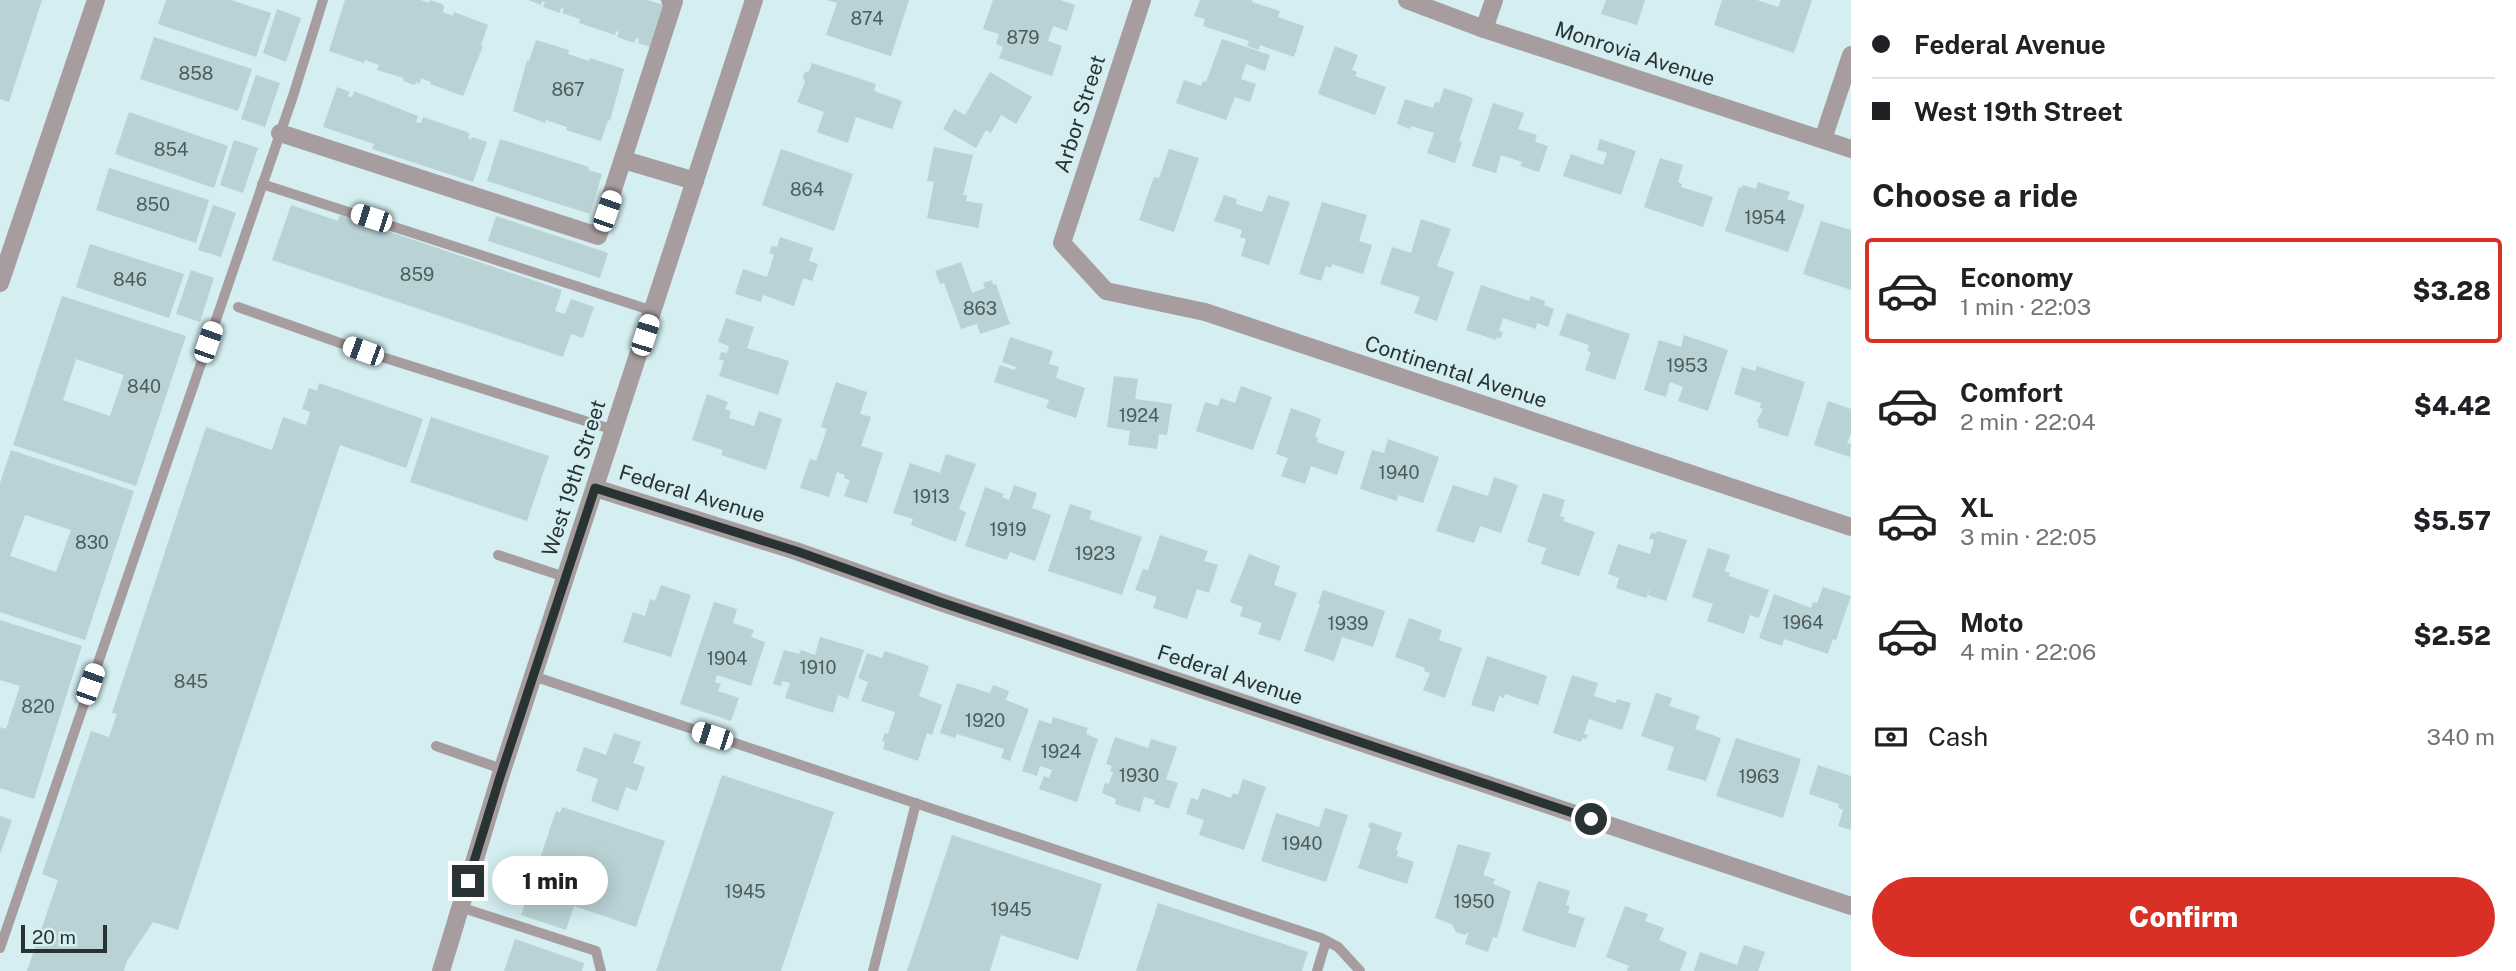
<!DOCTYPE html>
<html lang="en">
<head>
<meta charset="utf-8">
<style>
	:root { --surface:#fff; --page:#f6f6f6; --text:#202124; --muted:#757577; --line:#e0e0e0; --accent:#d93025 }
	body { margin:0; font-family:"Public Sans",sans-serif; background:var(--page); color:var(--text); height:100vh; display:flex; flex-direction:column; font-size:26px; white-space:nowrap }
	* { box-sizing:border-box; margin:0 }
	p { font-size:23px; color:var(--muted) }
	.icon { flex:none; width:38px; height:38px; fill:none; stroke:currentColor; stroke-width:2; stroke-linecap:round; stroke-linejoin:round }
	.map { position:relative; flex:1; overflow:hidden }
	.drawer { display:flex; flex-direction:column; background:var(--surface); width:665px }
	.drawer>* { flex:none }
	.hud { display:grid; align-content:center; height:154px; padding:0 21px; background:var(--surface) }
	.scale { position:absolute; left:21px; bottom:18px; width:86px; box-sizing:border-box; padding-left:7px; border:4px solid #293334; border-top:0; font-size:19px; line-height:24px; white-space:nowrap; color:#293334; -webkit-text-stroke:5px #d4eef1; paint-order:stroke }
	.end { position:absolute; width:32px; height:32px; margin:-16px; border:9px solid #293334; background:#fff; box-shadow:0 0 0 4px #fff }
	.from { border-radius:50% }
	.bubble { position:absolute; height:49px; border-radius:24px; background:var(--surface); box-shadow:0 4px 18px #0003; font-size:23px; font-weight:800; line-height:49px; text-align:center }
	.car { position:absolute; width:21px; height:42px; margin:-21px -10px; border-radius:9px; box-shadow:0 0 5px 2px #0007; background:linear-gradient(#fff 24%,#345 0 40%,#fff 0 76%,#345 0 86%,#fff 0) }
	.hud b { display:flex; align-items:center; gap:24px; height:66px; font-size:26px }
	.hud b+b { border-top:2px solid var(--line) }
	.hud i { width:18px; height:18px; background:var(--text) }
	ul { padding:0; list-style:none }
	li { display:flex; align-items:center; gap:21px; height:105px; margin:0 14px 10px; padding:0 7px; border:4px solid transparent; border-radius:7px }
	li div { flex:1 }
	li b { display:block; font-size:26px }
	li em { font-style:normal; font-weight:800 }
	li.selected { border-color:var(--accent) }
	li>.icon { width:63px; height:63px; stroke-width:1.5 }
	h2 { padding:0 21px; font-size:32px; line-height:84px }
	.pay { display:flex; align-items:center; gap:18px; height:77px; padding:0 21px; font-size:26px }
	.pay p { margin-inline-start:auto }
	.action { display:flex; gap:14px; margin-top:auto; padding:14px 21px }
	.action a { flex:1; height:80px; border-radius:42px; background:var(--accent); color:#fff; font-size:28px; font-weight:800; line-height:80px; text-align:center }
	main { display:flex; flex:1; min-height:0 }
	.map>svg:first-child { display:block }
</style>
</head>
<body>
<main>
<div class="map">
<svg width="1851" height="971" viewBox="0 0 1851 971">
	<rect width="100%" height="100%" fill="#d4eef1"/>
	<g fill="#b9d2d5" fill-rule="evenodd">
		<polygon points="0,0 42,0 9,102 0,99"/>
		<polygon points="166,0 231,0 271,13 256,57 158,24"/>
		<polygon points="345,0 421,0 429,3 430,0 442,4 444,7 443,12 453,16 454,12 488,25 481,45 483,46 463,96 430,84 431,82 421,78 420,84 416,82 415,85 403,81 404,78 377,70 379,65 365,60 364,63 329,51"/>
		<polygon points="528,0 647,0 667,6 653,48 638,43 639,39 636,38 634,43 617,37 619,32 616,31 615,35 579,23 580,19 562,13 564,9 561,8 560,13 543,7 545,2 542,1 541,5"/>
		<polygon points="827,0 909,0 891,56 826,35 837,3"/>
		<polygon points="993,0 1060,0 1075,5 1067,31 1053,26 1048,41 1062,46 1052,76 999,58 1003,47 996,44 999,34 983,29"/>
		<polygon points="1200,0 1252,0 1252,2 1280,11 1278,17 1304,26 1294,57 1260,45 1259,50 1247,46 1249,41 1203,26 1205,19 1194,16"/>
		<polygon points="1606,0 1645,0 1637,25 1601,14"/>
		<polygon points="1722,0 1757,0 1778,7 1781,0 1812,0 1794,53 1714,25"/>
		<polygon points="277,9 301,18 286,62 263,53"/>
		<polygon points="154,37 252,69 238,111 140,79"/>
		<polygon points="1222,39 1270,55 1265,71 1246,64 1241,79 1256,84 1250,102 1235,97 1226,120 1176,103 1184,80 1201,86 1203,81 1206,82"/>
		<polygon points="536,40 569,50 568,54 589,61 590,58 624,69 610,121 608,120 601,141 566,130 567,127 546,120 545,123 513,111 527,60 529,61"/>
		<polygon points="1335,46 1358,55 1352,70 1357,72 1355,76 1386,87 1375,115 1318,94"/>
		<polygon points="812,63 876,84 874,91 902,101 892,129 856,117 848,143 817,132 824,112 797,102 805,82 803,78 804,73 809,71"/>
		<polygon points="990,72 1032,97 1016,124 1001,115 991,133 986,130 976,148 943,129 954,109 965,115"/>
		<polygon points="256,75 280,83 265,127 241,119"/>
		<polygon points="337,87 350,92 348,96 352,97 354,91 418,116 416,122 421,123 423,117 470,133 468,138 471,140 472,137 487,142 473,182 372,149 374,144 323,127"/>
		<polygon points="1444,88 1473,98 1459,141 1462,142 1455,163 1427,153 1434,133 1411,126 1410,129 1397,124 1405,99 1433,108 1435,102 1439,103"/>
		<polygon points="1493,103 1524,113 1518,129 1537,135 1535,142 1548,146 1539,172 1520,166 1522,162 1501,155 1496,173 1472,166"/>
		<polygon points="129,112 228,146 214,188 115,154"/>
		<polygon points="500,139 589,167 588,170 602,174 590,214 487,181"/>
		<polygon points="1600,139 1636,151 1621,195 1563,176 1571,154 1603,165 1607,153 1597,150"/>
		<polygon points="234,140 258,148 243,193 220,185"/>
		<polygon points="934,147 973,155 963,195 967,195 966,201 983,204 978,228 927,218 934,182 927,181"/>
		<polygon points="781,149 853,174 834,231 762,205"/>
		<polygon points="1169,149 1199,158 1174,232 1139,220 1154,177 1159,178"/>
		<polygon points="1660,158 1683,165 1678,182 1682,184 1681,187 1713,197 1703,227 1644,207"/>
		<polygon points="109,168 209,200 196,243 96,210"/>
		<polygon points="1758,182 1790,192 1787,199 1805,205 1788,252 1725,231 1739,187 1742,188 1743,185 1756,189"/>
		<polygon points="1224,195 1237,199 1236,204 1262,212 1268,195 1290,202 1269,265 1241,256 1246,239 1240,237 1242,230 1214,221"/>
		<polygon points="1322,202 1367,215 1359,241 1372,245 1363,274 1332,264 1331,268 1326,266 1321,281 1299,274"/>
		<polygon points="213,205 236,213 221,257 198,250"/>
		<polygon points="291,205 338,221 340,215 562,290 555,311 565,314 571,299 594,307 583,338 571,334 563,357 272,260"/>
		<polygon points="496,216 608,253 600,278 488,241"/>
		<polygon points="1421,219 1451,229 1437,266 1454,272 1437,321 1414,313 1420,297 1380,284 1392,247 1411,253"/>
		<polygon points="1821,221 1851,230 1851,290 1803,274"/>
		<polygon points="780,237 813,248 809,261 818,264 812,281 803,278 794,306 763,295 761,302 735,294 743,269 767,277 774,255 769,253 772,246 777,247"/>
		<polygon points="90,244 184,274 169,318 76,287"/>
		<polygon points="961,262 972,293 985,288 983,283 992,280 993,285 996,284 1010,324 980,334 977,324 961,329 944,283 940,284 935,271"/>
		<polygon points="191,270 214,278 200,322 176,314"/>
		<polygon points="1481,285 1529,301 1531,296 1545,301 1544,305 1554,309 1548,327 1537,323 1536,329 1503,318 1499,331 1503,332 1501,338 1497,337 1496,340 1466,330"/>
		<path d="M62 296 186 336 136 486 13 445ZM76 359 124 375 110 416 63 400Z"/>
		<polygon points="1567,313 1630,334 1615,380 1585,370 1591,352 1587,351 1589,345 1559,335"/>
		<polygon points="726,318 754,327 747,348 789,361 778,395 719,376 724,361 719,359 721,352 727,353 729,346 718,342"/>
		<polygon points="1684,335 1728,350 1708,411 1678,401 1683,387 1670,382 1666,397 1644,390 1659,340 1681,347"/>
		<polygon points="1010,337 1053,351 1049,364 1059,367 1056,378 1085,388 1076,418 1046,408 1049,400 994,382 1000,365 1015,370 1016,367 1002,362"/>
		<polygon points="1757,366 1805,382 1788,437 1758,427 1759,423 1756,422 1763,409 1760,408 1761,403 1734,394 1742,367 1755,371"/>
		<polygon points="1114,376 1138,379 1135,399 1172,404 1167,435 1159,434 1157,449 1128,445 1130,431 1107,427"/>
		<polygon points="836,382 867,392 860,414 871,417 861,446 883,453 867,503 844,496 850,480 844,478 845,475 837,472 829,497 800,488 810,459 816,461 827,429 821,427"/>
		<polygon points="319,383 423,419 406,468 340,445 178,930 153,922 127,961 124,971 27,971 58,880 42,874 91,731 109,737 117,714 112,713 206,427 272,450 283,417 306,425 310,412 302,409 309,388 317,391"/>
		<polygon points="1241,386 1272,397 1253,450 1196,431 1205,402 1218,406 1221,398 1235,403"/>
		<polygon points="707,394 728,402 725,409 731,411 729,418 754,426 759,411 782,419 766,470 721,455 723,450 692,440"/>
		<polygon points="1828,401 1851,409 1851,433 1847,443 1851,444 1850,457 1814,445"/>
		<polygon points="1291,408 1321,419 1315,436 1318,438 1317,442 1345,452 1337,475 1311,466 1305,484 1281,476 1288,458 1276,454"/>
		<polygon points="431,417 549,456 527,521 410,482"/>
		<polygon points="1388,439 1439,457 1423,503 1398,495 1397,501 1360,489 1372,450 1384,453"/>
		<path d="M11 450 134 491 85 640 0 612V483ZM25 515 71 530 56 572 10 556Z"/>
		<polygon points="946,454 976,464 959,509 966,512 956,542 911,525 913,519 893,513 910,463 940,473"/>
		<polygon points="1494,477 1518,485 1501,533 1480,526 1474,543 1436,531 1453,485 1488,496"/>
		<polygon points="1014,485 1037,493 1032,508 1051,515 1035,561 1010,552 1007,560 965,546 985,487 1004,494 1002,497 1009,500"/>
		<polygon points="1543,493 1565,500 1560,516 1565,517 1563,521 1595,532 1579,576 1541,564 1546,548 1527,542"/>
		<polygon points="1070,504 1092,511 1089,519 1142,537 1122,595 1048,571"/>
		<polygon points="1657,531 1687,540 1666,601 1648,595 1654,580 1646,598 1616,588 1619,578 1608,574 1618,544 1650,554 1654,540 1649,538 1652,532 1656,534"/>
		<polygon points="1160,535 1208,551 1204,561 1218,565 1209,593 1197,589 1187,619 1153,608 1157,597 1135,590 1143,569 1148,570"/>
		<polygon points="1708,548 1730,555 1725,571 1730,573 1729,576 1769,590 1759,618 1750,615 1744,634 1707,621 1713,604 1692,597"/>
		<polygon points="1249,554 1280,566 1274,585 1297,593 1280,641 1258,634 1262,623 1240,616 1243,607 1230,602"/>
		<polygon points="661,585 691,595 671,657 623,642 633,612 645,616 650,599 655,601"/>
		<polygon points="1823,587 1851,596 1836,640 1833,639 1828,654 1784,639 1782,646 1759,638 1774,594 1811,608 1813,602 1817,603"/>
		<polygon points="1323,590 1385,611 1373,647 1342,637 1334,661 1304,651 1320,605 1318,604"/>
		<polygon points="714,602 737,609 733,623 754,630 751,637 765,642 751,686 717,675 715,682 721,684 718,691 739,698 731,721 680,704"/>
		<polygon points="1409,618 1442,630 1439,640 1462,648 1445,698 1423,690 1430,673 1424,671 1425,668 1395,657"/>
		<polygon points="0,620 82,646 34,799 0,788 0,727 6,729 20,686 0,680"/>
		<polygon points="820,637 864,650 848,699 838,695 833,713 785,698 790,683 782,681 781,686 773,684 784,650 799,654 801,650 815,655"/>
		<polygon points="885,651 929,666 919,696 942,705 932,735 927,733 918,761 883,749 885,742 882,741 885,733 888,734 895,712 861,701 868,682 858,678 867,653 882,658"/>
		<polygon points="1487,656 1547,676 1538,705 1505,694 1504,698 1499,696 1494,712 1471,705"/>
		<polygon points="1572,675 1598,683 1594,696 1616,703 1617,699 1631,703 1622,730 1589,719 1584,734 1588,735 1586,739 1583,738 1581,742 1553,733"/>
		<polygon points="957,683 990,693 993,685 1009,691 1006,700 1029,709 1010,761 1001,758 1004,749 957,734 955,738 940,733"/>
		<polygon points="1656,693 1672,698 1669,706 1700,716 1695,729 1721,738 1706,781 1667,770 1674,747 1641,736"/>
		<polygon points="1053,717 1088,728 1086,734 1098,739 1077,802 1039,789 1044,776 1049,778 1052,770 1040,766 1037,776 1022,771 1039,720 1051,724"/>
		<polygon points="614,733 641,742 633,763 645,767 637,791 626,787 618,811 591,801 598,779 576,771 584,747 606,755"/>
		<polygon points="1115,737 1148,748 1151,739 1177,747 1166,779 1178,783 1169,809 1154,804 1155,800 1144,797 1140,812 1115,804 1116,799 1102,793 1105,783 1109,784 1113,772 1110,771 1112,766 1106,764"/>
		<polygon points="1736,738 1801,759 1783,818 1716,796"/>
		<polygon points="1818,765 1851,776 1851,830 1838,826 1843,810 1838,808 1839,804 1809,794"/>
		<polygon points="722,775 834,812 781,971 656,971"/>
		<polygon points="1243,779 1266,787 1244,850 1199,835 1204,820 1186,814 1191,798 1198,800 1202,788 1231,798 1233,793 1238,795"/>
		<polygon points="562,807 665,841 636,927 574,906 566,930 521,915 556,811 560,813"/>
		<polygon points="1325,808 1348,815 1326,882 1261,861 1276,813 1319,827"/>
		<polygon points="0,816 12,820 0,854"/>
		<polygon points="1370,822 1402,833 1396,850 1398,851 1397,856 1414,862 1407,884 1358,868 1371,828 1368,827"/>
		<polygon points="952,835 1102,884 1078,960 1001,935 990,971 907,971"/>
		<polygon points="1458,844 1491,853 1483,875 1495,879 1493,884 1511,891 1497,938 1493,937 1488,952 1465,944 1469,932 1465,935 1456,932 1452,924 1435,918"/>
		<polygon points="1538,881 1570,891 1566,905 1570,906 1568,913 1585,918 1575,948 1522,931"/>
		<polygon points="1158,903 1308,952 1302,971 1136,971"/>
		<polygon points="1625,906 1648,914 1645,921 1664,928 1659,940 1687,952 1680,971 1627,971 1629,966 1606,957"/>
		<polygon points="515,939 584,963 582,971 504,971"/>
		<polygon points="1744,945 1765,952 1758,971 1694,971 1700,952 1737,965"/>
	</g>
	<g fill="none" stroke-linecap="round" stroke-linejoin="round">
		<g stroke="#a79d9e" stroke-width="10">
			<polyline points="262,184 653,311"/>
			<polyline points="238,307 363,351 614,430"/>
			<polyline points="498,555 565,577"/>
			<polyline points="533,676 1321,938 1338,947 1360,971"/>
			<polyline points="436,746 502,769"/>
			<polyline points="460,907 596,951 601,971"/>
			<polyline points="0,948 293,96 323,0"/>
			<polyline points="873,971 916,803"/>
			<polyline points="1317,971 1326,941"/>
		</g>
		<g stroke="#a79d9e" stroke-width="18">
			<polyline points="1142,0 1062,243 1106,291 1205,312 1851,527"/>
			<polyline points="1407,0 1484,29 1851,149"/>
			<polyline points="1484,29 1494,0"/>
			<polyline points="280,133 598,236 674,1 670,0"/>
			<polyline points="1823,139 1851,55"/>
			<polyline points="624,160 695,181"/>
			<polyline points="0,283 96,0"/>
			<polyline points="595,488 796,551 940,602 1851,906"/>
		</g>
		<polyline stroke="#a79d9e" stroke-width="18" points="441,971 500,777 754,0"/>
	</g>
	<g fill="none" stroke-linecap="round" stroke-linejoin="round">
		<polyline stroke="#293334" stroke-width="9" points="468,881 500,777 595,488 796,551 940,602 1591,819"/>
	</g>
	<g text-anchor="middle" stroke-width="5" stroke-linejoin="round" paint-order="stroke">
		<g font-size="18" fill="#4d5b5c">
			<text x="867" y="25">874</text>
			<text x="1023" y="44">879</text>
			<text x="196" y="80">858</text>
			<text x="568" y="96">867</text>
			<text x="171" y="156">854</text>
			<text x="807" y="196">864</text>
			<text x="153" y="211">850</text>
			<text x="1765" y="224">1954</text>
			<text x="417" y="281">859</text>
			<text x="130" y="286">846</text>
			<text x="980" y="315">863</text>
			<text x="1687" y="372">1953</text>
			<text x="144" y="393">840</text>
			<text x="1139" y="422">1924</text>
			<text x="1399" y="479">1940</text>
			<text x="931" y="503">1913</text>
			<text x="1008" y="536">1919</text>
			<text x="92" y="549">830</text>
			<text x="1095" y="560">1923</text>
			<text x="1803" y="629">1964</text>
			<text x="1348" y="630">1939</text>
			<text x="727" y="665">1904</text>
			<text x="818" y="674">1910</text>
			<text x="191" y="688">845</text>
			<text x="38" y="713">820</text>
			<text x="985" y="727">1920</text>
			<text x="1061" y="758">1924</text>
			<text x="1139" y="782">1930</text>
			<text x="1759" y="783">1963</text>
			<text x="1302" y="850">1940</text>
			<text x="745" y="898">1945</text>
			<text x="1474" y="908">1950</text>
			<text x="1011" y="916">1945</text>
		</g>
		<g font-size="21" fill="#293334" stroke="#d4eef1">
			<text transform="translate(1635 54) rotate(18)" y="7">Monrovia Avenue</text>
			<text transform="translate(1080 114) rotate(-72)" y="7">Arbor Street</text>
			<text transform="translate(1456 372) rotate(18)" y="7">Continental Avenue</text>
			<text transform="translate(574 478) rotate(-72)" y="7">West 19th Street</text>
			<text transform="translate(692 494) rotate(17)" y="7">Federal Avenue</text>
			<text transform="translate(1230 675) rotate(18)" y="7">Federal Avenue</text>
		</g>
	</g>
</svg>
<div class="scale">20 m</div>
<i class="end from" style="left:1591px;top:819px"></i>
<i class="end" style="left:468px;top:881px"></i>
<div class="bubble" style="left:492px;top:856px;width:116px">1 min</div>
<i class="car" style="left:607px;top:211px;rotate:19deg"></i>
<i class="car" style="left:371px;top:218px;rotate:288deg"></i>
<i class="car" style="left:645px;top:335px;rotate:18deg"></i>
<i class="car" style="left:208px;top:342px;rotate:19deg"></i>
<i class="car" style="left:363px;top:351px;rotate:290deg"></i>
<i class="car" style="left:90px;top:684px;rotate:19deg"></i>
<i class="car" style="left:712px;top:736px;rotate:288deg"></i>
</div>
<section class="drawer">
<div class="hud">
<b><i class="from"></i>Federal Avenue</b>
<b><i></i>West 19th Street</b>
</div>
<h2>Choose a ride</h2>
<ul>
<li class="selected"><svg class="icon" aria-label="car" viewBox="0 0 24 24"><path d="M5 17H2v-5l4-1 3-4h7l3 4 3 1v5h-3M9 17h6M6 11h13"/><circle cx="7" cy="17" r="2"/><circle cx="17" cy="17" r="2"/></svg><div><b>Economy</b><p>1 min · 22:03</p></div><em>$3.28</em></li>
<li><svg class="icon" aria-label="car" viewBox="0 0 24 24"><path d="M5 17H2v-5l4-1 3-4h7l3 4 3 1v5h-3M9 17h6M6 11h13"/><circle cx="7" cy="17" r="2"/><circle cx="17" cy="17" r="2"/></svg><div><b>Comfort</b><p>2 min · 22:04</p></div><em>$4.42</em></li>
<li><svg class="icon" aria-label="car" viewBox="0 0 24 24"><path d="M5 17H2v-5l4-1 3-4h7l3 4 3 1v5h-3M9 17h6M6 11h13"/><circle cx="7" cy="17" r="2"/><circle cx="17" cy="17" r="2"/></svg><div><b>XL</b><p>3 min · 22:05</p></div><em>$5.57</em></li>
<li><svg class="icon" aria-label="car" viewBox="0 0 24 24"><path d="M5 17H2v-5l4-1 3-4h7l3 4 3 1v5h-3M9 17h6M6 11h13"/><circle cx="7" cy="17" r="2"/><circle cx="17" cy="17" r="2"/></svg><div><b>Moto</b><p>4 min · 22:06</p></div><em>$2.52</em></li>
</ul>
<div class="pay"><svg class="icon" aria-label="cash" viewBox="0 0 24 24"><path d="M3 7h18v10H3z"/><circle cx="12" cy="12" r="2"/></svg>Cash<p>340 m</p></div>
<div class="action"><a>Confirm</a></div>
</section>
</main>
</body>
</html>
